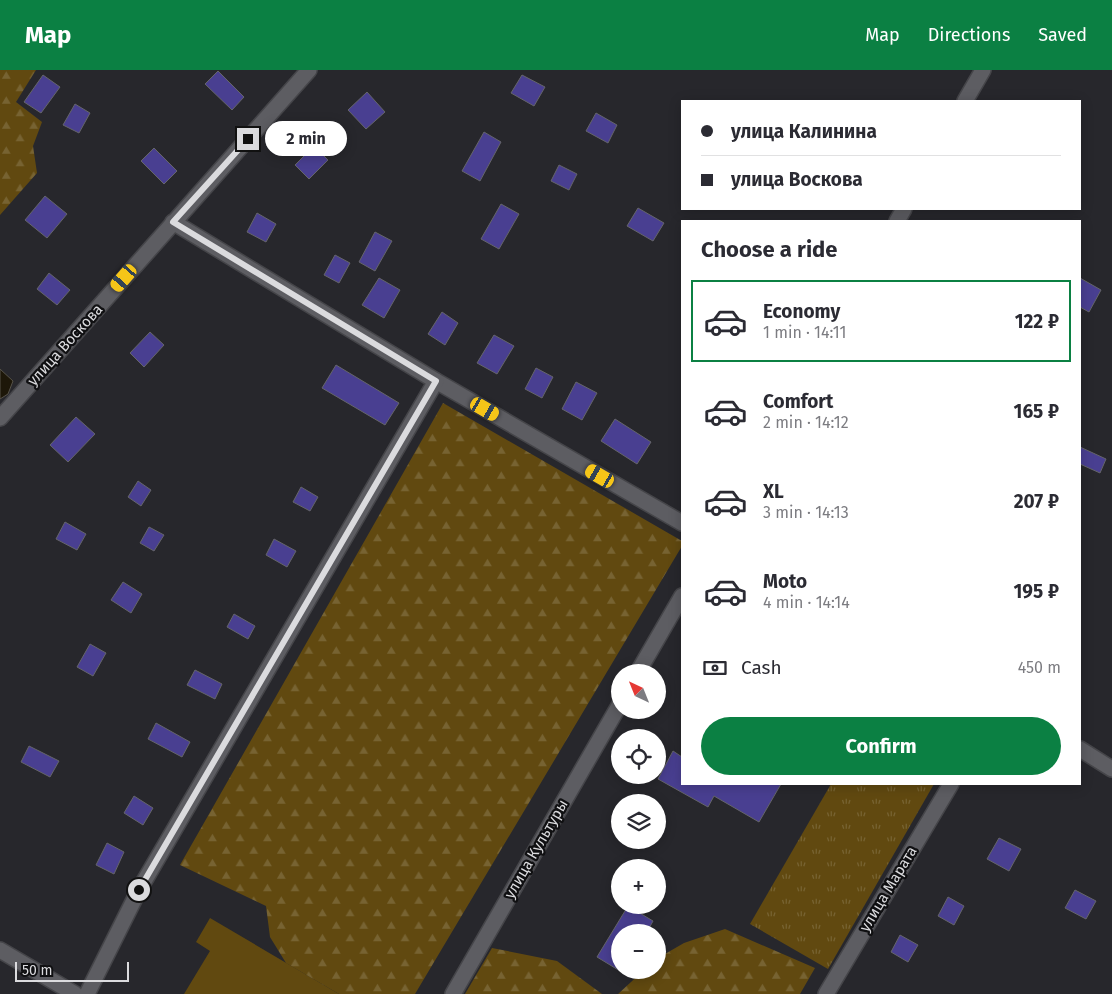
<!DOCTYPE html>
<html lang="en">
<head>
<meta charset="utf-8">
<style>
	:root { --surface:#fff; --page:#f2f2f3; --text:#2b2b33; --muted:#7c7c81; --line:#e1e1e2; --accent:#0b8043 }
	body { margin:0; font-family:"Fira Sans",sans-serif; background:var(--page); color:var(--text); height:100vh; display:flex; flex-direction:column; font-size:19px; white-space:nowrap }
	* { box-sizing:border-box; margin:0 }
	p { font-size:16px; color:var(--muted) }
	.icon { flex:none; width:28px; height:28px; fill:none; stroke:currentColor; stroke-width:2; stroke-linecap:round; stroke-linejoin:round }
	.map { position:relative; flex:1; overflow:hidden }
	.side { position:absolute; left:681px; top:150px; width:400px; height:565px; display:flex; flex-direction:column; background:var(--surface); border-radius:0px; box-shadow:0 2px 12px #0003 }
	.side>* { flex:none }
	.top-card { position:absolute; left:681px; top:30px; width:400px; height:110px; border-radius:0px; box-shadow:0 2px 12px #0003; display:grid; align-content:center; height:110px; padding:0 20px; background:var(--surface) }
	.needle { width:32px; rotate:317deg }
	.buttons { position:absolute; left:611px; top:594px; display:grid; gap:10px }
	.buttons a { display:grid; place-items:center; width:55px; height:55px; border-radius:50%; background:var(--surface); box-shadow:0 2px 12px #0003; font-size:25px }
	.scale { position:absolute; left:15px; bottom:12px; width:114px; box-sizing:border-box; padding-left:5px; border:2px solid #dbdbde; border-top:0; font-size:14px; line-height:18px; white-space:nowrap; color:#dbdbde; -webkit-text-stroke:4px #101012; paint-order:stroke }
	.end { position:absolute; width:22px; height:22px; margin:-11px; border:6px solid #dbdbde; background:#111; box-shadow:0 0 0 2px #111 }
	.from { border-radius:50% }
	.bubble { position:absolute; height:35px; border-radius:18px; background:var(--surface); box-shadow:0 2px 12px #0003; font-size:16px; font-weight:700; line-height:35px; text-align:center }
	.car { position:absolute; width:15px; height:30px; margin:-15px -8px; border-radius:6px; box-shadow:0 0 4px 1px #0007; background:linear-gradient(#f5c518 24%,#345 0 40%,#f5c518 0 76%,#345 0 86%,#f5c518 0) }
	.top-card b { display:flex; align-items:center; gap:18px; height:48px; font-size:19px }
	.top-card b+b { border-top:1px solid var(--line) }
	.top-card i { width:12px; height:12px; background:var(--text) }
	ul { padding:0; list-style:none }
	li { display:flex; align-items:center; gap:15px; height:82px; margin:0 10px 8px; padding:0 10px; border:2px solid transparent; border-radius:0px }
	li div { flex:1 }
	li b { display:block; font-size:19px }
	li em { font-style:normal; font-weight:700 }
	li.selected { border-color:var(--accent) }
	li>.icon { width:45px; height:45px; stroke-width:1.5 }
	h2 { padding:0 20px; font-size:22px; line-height:60px }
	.pay { display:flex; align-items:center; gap:12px; height:55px; padding:0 20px; font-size:19px }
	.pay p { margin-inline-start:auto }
	.primary-button { display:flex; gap:10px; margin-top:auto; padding:10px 20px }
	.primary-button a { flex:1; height:58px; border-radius:30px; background:var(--accent); color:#fff; font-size:20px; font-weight:700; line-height:58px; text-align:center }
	header { display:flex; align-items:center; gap:30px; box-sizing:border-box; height:70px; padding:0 25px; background:var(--accent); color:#fff }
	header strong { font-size:24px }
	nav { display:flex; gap:28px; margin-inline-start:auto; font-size:18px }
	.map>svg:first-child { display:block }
</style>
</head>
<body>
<header>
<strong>Map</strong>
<nav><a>Map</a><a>Directions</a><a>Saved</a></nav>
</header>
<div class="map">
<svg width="1112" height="924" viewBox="0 0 1112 924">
	<defs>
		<pattern id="forest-firs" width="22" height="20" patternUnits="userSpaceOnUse" patternTransform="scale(1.25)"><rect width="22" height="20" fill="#614910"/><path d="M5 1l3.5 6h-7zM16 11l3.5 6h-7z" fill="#776332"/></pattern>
		<pattern id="park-tufts" width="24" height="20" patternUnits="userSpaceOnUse" patternTransform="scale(1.25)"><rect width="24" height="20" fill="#614910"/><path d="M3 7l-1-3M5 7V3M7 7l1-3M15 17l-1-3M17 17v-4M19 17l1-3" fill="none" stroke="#776332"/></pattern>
	</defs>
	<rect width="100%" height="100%" fill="#27272c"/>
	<polygon fill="#614910" points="210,848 339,924 184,924 210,881 196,872"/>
	<g fill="url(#forest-firs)">
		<polygon points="0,0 36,0 16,32 42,52 33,76 37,103 0,145"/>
		<polygon points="443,333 682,471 682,476 415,924 339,924 286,893 270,867 266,836 180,795"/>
		<polygon points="725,859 815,898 800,924 618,924 644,900 658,900 658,888 684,873"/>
		<polygon points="492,878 557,891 602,924 465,924"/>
	</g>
	<polygon fill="url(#park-tufts)" points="831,714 934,714 828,899 750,854"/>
	<polygon fill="#1d1709" stroke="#565249" points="0,299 13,311 8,324 0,329"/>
	<g fill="#493f91" stroke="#65656a">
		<polygon points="218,1 244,27 232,40 205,14"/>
		<polygon points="43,5 60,17 41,43 24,32"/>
		<polygon points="522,5 545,17 534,36 511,23"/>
		<polygon points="367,22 385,42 366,59 348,40"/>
		<polygon points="75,34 90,43 79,63 63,55"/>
		<polygon points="596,43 617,55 608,73 586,61"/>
		<polygon points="484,62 501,72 480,111 462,101"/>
		<polygon points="314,76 328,90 309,109 295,95"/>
		<polygon points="154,78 177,101 164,114 141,91"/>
		<polygon points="559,95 577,104 569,120 551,111"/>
		<polygon points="45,126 67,144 47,168 25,150"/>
		<polygon points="501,134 519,144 499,179 481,169"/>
		<polygon points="638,138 664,153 653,171 627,156"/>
		<polygon points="257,143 276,154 266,172 247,162"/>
		<polygon points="375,162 392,171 375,201 359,192"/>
		<polygon points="335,185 350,193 339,213 324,205"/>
		<polygon points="49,203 70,220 57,235 37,219"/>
		<polygon points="379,208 400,220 384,248 362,235"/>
		<polygon points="1080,208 1101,220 1089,242 1080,237"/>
		<polygon points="442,242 458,253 445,275 428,264"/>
		<polygon points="150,262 164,275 144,297 130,283"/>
		<polygon points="494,265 514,276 497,304 477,293"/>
		<polygon points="336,295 399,333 385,355 322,318"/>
		<polygon points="536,298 553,307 542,328 525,319"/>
		<polygon points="576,312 597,323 582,350 562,339"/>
		<polygon points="76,347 95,364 68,392 50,375"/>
		<polygon points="615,349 651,372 637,394 601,371"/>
		<polygon points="1080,377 1106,389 1100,403 1080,394"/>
		<polygon points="138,411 151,420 141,436 128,427"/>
		<polygon points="301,417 318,427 310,441 293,432"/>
		<polygon points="65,452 86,464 77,480 56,469"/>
		<polygon points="149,457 164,465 154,481 140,473"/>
		<polygon points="274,469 296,481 287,497 266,485"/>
		<polygon points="123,512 142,524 131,543 111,530"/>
		<polygon points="234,544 255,556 248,569 227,557"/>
		<polygon points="90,574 106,583 93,606 77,597"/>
		<polygon points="195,600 222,614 215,629 187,615"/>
		<polygon points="156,653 190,672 182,687 148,669"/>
		<polygon points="29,676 59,691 50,707 21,692"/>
		<polygon points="673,681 682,687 682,714 781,714 759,752 714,726 708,737 658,709"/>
		<polygon points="134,726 153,738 143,755 124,743"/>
		<polygon points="999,768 1021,779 1009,801 987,789"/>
		<polygon points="107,773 124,782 114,804 96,795"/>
		<polygon points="1075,820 1096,831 1086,849 1065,838"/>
		<polygon points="948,827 964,836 954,855 938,846"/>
		<polygon points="628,836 653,851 647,862 620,862 620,901 597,887"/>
		<polygon points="900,865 918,875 908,892 891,882"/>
	</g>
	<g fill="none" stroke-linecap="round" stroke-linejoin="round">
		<g stroke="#454549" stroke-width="18">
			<g id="minor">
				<polyline points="965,31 983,0"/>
				<polyline points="897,151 904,139"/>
				<polyline points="173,152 436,311 682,453"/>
				<polyline points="0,348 309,0"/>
				<polyline points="638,602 682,526"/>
				<polyline points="1080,679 1112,699"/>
				<polyline points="0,880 75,924"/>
				<polyline points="87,924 139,820 436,311"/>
				<polyline points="453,924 620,634"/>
				<polyline points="826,924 951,714"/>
			</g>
		</g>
		<use href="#minor" stroke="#5d5d62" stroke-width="15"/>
	</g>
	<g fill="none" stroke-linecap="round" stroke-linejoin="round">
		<polyline stroke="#dbdbde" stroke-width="6" points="139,820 436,311 173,152 248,69"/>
	</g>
	<g text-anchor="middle" stroke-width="4.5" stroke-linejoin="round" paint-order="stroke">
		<g font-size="15" fill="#dbdbde" stroke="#101012">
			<text transform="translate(65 275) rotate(-48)" y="5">улица Воскова</text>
			<text transform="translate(536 779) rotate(-60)" y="5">улица Культуры</text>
			<text transform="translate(888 819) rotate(-59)" y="5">улица Марата</text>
		</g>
	</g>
</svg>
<div class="buttons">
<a><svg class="needle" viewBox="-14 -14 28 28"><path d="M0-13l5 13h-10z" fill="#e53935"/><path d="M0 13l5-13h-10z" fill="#7c7c81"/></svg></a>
<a><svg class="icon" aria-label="locate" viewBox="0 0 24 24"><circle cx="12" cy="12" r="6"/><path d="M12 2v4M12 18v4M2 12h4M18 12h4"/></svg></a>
<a><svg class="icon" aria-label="layers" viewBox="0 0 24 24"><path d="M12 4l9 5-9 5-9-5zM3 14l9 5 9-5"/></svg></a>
<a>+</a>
<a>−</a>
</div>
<div class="scale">50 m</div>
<i class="end from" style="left:139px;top:820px"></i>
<i class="end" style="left:248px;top:69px"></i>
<div class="bubble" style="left:265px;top:51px;width:82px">2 min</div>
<i class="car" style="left:124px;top:208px;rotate:221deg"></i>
<i class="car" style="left:485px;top:339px;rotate:120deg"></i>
<i class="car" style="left:600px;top:406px;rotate:300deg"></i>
<div class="top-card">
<b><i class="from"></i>улица Калинина</b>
<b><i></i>улица Воскова</b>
</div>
<section class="side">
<h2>Choose a ride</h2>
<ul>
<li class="selected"><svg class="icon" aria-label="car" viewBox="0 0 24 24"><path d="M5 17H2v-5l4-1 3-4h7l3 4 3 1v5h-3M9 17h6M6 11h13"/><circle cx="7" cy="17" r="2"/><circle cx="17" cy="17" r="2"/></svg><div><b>Economy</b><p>1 min · 14:11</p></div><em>122 ₽</em></li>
<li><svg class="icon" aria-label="car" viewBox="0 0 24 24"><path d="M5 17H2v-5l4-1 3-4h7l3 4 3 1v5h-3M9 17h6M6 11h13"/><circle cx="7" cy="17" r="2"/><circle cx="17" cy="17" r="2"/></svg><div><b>Comfort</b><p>2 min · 14:12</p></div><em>165 ₽</em></li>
<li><svg class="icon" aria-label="car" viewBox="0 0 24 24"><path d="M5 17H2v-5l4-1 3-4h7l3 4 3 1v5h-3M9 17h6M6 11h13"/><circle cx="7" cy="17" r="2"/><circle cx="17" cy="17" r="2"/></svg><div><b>XL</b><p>3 min · 14:13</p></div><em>207 ₽</em></li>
<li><svg class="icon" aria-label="car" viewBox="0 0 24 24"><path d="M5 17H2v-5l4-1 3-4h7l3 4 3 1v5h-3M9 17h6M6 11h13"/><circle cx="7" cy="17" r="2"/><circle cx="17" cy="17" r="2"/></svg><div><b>Moto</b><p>4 min · 14:14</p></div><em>195 ₽</em></li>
</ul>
<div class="pay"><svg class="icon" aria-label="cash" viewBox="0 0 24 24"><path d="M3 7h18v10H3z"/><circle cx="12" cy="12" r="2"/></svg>Cash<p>450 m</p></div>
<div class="primary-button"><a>Confirm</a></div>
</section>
</div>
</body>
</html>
